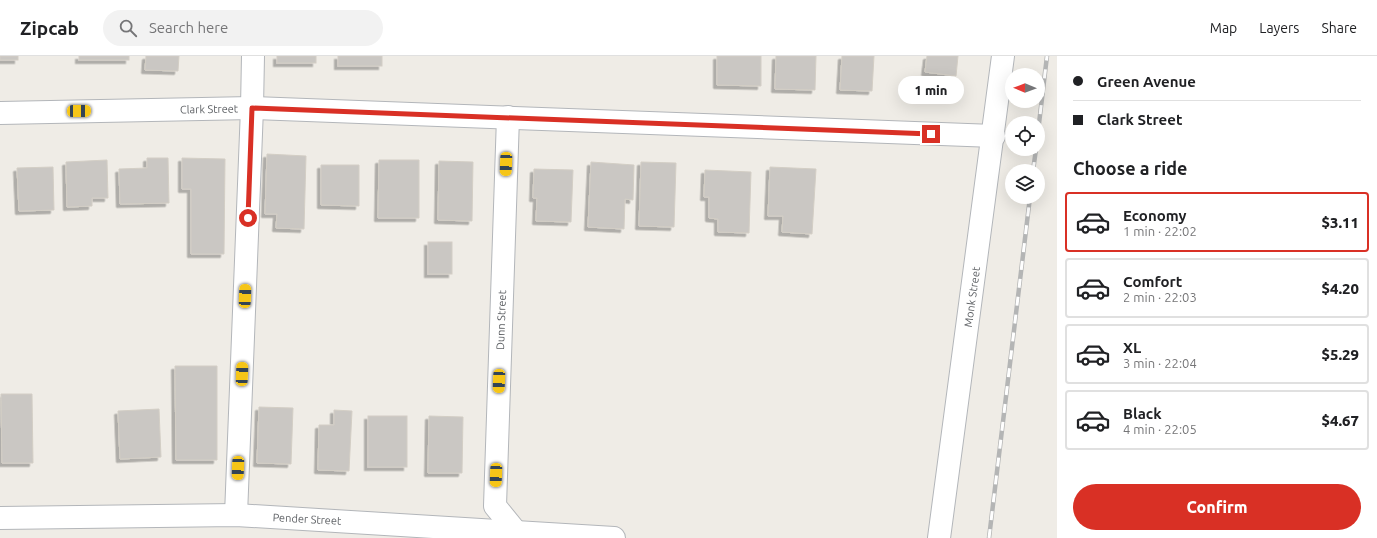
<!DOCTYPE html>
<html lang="en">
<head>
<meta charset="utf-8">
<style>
	:root { --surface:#fff; --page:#f2f2f2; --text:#202124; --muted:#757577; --line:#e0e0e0; --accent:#d93025 }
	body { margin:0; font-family:Ubuntu,sans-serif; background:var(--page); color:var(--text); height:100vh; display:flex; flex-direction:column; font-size:15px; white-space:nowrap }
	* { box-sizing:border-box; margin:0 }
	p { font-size:13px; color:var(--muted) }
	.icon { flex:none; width:22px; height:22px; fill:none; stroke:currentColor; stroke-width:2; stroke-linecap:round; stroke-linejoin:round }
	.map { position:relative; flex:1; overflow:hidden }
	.side { display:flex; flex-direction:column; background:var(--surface); width:320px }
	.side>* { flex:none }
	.top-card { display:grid; align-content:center; height:88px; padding:0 16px; background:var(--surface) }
	.needle { width:26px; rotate:271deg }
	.tools { position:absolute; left:1005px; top:12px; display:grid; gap:8px }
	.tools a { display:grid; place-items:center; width:40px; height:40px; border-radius:50%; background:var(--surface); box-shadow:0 4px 16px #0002; font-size:20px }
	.end { position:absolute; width:18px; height:18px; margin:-9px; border:5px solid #d93025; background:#fff; box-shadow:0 0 0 2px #fff }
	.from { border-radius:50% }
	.bubble { position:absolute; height:28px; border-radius:14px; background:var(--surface); box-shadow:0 4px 16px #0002; font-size:13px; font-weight:800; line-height:28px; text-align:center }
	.car { position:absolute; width:12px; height:24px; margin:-12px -6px; border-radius:5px; box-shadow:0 0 3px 1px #0007; background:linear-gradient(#f5c518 24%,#345 0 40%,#f5c518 0 76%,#345 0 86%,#f5c518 0) }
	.top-card b { display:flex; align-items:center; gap:14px; height:38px; font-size:15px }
	.top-card b+b { border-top:1px solid var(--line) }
	.top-card i { width:10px; height:10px; background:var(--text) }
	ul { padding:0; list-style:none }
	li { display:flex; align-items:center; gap:12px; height:60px; margin:0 8px 6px; padding:0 8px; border:2px solid var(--line); border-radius:4px }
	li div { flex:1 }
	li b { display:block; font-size:15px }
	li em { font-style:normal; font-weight:800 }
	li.active { border-color:var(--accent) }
	li>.icon { width:36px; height:36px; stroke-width:1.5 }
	h2 { padding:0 16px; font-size:18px; line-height:48px }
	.primary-button { display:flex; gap:8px; margin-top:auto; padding:8px 16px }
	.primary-button a { flex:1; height:46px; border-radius:24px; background:var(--accent); color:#fff; font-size:16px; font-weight:800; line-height:46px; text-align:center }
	header { display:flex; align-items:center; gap:24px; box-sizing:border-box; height:56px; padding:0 20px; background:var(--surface); border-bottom:1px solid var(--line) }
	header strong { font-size:19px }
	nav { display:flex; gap:22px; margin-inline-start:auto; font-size:14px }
	.search { width:280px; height:36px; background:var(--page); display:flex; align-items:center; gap:10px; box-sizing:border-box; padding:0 14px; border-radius:22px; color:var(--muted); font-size:15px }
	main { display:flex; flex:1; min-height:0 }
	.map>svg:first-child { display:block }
</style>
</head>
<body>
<header>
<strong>Zipcab</strong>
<div class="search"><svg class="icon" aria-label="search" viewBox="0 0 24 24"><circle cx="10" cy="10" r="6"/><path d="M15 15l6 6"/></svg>Search here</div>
<nav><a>Map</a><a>Layers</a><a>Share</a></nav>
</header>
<main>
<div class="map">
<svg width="1057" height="482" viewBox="0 0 1057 482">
	<defs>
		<filter id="shadow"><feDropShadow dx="-3.5" dy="3.5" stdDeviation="0" flood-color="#0004"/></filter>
	</defs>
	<rect width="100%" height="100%" fill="#efece6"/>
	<g fill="#cac7c3" stroke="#d3cec5" filter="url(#shadow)">
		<rect x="0" y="0" width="18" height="4"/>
		<rect x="79" y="0" width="50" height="4"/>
		<polygon points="146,0 179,0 178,15 145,14"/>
		<rect x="277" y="0" width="39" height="7"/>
		<rect x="338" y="0" width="44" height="10"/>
		<polygon points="717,0 761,0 761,30 717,29"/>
		<polygon points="776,0 816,0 815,34 775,33"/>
		<polygon points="842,0 874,0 872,35 840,34"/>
		<polygon points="927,0 958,0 956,20 925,16"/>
		<polygon points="267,98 306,100 304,173 276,172 277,158 265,158"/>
		<polygon points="147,102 168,102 169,147 120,148 119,113 147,112"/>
		<polygon points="182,102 225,103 224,198 191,198 191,133 182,133"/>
		<polygon points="107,104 108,142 92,142 92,150 67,151 66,106"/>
		<polygon points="379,104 419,104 419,162 378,162"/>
		<polygon points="439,105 473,106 472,165 438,164"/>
		<polygon points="591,106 634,109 633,144 625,143 624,173 588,171"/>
		<polygon points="641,106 676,107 674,171 639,170"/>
		<polygon points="321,109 359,109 359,150 321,149"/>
		<polygon points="53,111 54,154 19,155 17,112"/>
		<polygon points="770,111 816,113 812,178 782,176 783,160 768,160"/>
		<polygon points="534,113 573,114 571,166 536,165 537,142 533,142"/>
		<polygon points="705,114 751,116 749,177 718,176 718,163 709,162 709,141 704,141"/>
		<rect x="428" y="186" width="24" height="32"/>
		<polygon points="175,310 217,310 217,404 176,404"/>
		<polygon points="1,338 32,338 33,407 2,407"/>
		<polygon points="259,351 293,352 291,408 257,407"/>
		<polygon points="159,353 161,401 120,403 118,355"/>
		<polygon points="334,354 352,355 349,415 318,414 319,369 334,369"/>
		<rect x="368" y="360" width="39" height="51"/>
		<polygon points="429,360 463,361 462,417 428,417"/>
	</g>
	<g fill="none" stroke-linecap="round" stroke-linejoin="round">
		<g stroke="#b3b6ba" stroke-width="24">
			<g id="minor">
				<polyline points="0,57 252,52 994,80"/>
				<polyline points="508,61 495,450 521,482"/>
				<polyline points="236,459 252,52 253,0"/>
				<polyline points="0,462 236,459 614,482"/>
				<polyline points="939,482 1003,0"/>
			</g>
		</g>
		<use href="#minor" stroke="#fff" stroke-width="22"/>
		<g stroke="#b4b5b5" stroke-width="4.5">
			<g id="rail">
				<polyline points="1038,76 1047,0"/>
				<polyline points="1033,115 1036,93"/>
				<polyline points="989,482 1030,141"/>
			</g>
		</g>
		<use href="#rail" stroke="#fff" stroke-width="3" stroke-dasharray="9" stroke-linecap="butt"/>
	</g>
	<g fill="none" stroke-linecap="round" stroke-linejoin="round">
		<polyline stroke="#d93025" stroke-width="5" points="248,162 252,52 931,78"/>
	</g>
	<g text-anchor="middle" stroke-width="3.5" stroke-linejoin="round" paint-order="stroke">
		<g font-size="11" fill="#5e6165" stroke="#fff">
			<text transform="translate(209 53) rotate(-1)" y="4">Clark Street</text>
			<text transform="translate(972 241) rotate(-82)" y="4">Monk Street</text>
			<text transform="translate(501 264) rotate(-88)" y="4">Dunn Street</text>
			<text transform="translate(307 463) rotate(3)" y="4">Pender Street</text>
		</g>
	</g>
</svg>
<div class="tools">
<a><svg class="needle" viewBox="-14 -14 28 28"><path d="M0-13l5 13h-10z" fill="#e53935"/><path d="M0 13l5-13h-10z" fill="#757577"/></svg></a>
<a><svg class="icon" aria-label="locate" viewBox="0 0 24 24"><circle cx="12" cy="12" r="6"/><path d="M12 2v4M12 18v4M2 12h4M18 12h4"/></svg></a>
<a><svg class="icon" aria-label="layers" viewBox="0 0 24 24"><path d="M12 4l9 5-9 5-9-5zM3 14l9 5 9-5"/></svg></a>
</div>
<i class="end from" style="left:248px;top:162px"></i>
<i class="end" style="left:931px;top:78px"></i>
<div class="bubble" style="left:898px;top:20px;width:66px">1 min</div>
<i class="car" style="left:79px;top:55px;rotate:89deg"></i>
<i class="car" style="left:506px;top:108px;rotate:182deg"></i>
<i class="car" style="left:245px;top:240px;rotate:2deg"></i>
<i class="car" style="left:242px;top:318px;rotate:2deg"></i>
<i class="car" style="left:499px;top:325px;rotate:182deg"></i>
<i class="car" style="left:238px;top:412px;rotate:182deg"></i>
<i class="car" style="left:496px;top:419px;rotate:182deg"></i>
</div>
<section class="side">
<div class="top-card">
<b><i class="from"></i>Green Avenue</b>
<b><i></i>Clark Street</b>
</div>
<h2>Choose a ride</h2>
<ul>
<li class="active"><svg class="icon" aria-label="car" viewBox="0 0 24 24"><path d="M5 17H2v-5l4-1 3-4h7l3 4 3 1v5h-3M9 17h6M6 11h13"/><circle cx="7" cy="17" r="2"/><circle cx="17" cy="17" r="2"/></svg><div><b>Economy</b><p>1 min · 22:02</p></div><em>$3.11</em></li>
<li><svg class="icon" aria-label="car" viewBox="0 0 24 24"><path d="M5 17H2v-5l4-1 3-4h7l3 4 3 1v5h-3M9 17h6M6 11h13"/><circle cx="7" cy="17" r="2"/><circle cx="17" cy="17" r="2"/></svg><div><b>Comfort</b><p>2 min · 22:03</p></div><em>$4.20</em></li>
<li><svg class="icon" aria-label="car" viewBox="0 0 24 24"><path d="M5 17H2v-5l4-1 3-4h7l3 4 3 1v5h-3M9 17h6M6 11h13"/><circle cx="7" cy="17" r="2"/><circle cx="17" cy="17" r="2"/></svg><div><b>XL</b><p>3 min · 22:04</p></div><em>$5.29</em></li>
<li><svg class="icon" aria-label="car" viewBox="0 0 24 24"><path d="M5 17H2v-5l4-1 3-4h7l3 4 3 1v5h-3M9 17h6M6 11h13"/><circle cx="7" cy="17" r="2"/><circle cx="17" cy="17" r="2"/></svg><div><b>Black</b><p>4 min · 22:05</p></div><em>$4.67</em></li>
</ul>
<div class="primary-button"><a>Confirm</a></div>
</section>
</main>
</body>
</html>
